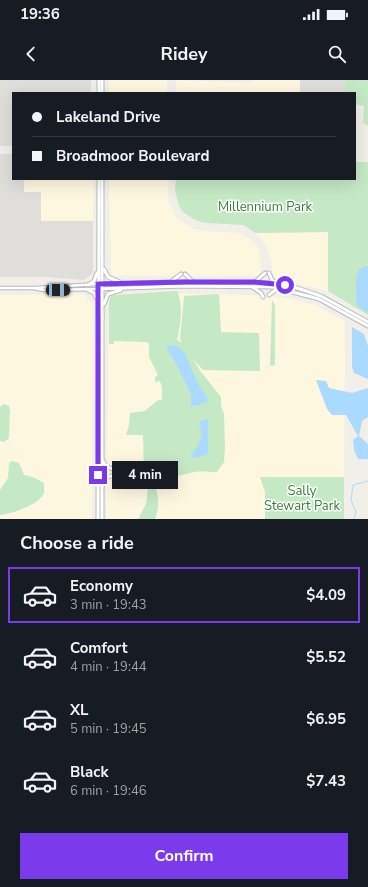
<!DOCTYPE html>
<html lang="en">
<head>
<meta charset="utf-8">
<style>
	:root { --surface:#171b24; --page:#20242c; --text:#f1f3f6; --muted:#9ea1a6; --line:#363941; --accent:#7c3aed }
	body { margin:0; font-family:"Nunito Sans",sans-serif; background:var(--page); color:var(--text); height:100vh; display:flex; flex-direction:column; font-size:15px; white-space:nowrap }
	* { box-sizing:border-box; margin:0 }
	p { font-size:13px; color:var(--muted) }
	.icon { flex:none; width:22px; height:22px; fill:none; stroke:currentColor; stroke-width:2; stroke-linecap:round; stroke-linejoin:round }
	.map { position:relative; height:439px; overflow:hidden }
	.details { display:flex; flex-direction:column; background:var(--surface); flex:1 }
	.details>* { flex:none }
	.guide { position:absolute; left:12px; top:12px; width:344px; height:88px; border-radius:0px; box-shadow:0 4px 16px #0002; display:grid; align-content:center; height:88px; padding:0 20px; background:var(--surface) }
	.end { position:absolute; width:18px; height:18px; margin:-9px; border:5px solid #7c3aed; background:#fff; box-shadow:0 0 0 2px #fff }
	.from { border-radius:50% }
	.bubble { position:absolute; height:28px; border-radius:0px; background:var(--surface); box-shadow:0 4px 16px #0002; font-size:13px; font-weight:700; line-height:28px; text-align:center }
	.car { position:absolute; width:12px; height:24px; margin:-12px -6px; border-radius:5px; box-shadow:0 0 3px 1px #0007; background:linear-gradient(#222 24%,#8ab4d8 0 40%,#222 0 76%,#8ab4d8 0 86%,#222 0) }
	.guide b { display:flex; align-items:center; gap:14px; height:38px; font-size:15px }
	.guide b+b { border-top:1px solid var(--line) }
	.guide i { width:10px; height:10px; background:var(--text) }
	ul { padding:0; list-style:none }
	li { display:flex; align-items:center; gap:12px; height:56px; margin:0 8px 6px; padding:0 12px; border:2px solid transparent; border-radius:0px }
	li div { flex:1 }
	li b { display:block; font-size:15px }
	li em { font-style:normal; font-weight:700 }
	li.current { border-color:var(--accent) }
	li>.icon { width:36px; height:36px; stroke-width:1.5 }
	h2 { padding:0 20px; font-size:18px; line-height:48px }
	.action { display:flex; gap:8px; margin-top:auto; padding:8px 20px }
	.action a { flex:1; height:46px; border-radius:0px; background:var(--accent); color:#fff; font-size:16px; font-weight:700; line-height:46px; text-align:center }
	.status { display:flex; justify-content:space-between; align-items:center; height:28px; padding:0 20px; background:var(--surface); direction:ltr }
	.status svg { height:11px; fill:currentColor }
	header { display:flex; justify-content:space-between; align-items:center; height:52px; padding:0 20px; background:var(--surface); font-size:18px; font-weight:700 }
	.map>svg:first-child { display:block }
</style>
</head>
<body>
<div class="status"><b>19:36</b><svg viewBox="0 0 49 12"><path d="M0 12V9h3v3zM5 12V6h3v6zM10 12V3h3v9zM15 12V0h3v12zM26 1h20v11H26zM47 4h2v5h-2z"/></svg></div>
<header><svg class="icon" aria-label="back" viewBox="0 0 24 24"><path d="M15 5l-7 7 7 7"/></svg>Ridey<svg class="icon" aria-label="search" viewBox="0 0 24 24"><circle cx="10" cy="10" r="6"/><path d="M15 15l6 6"/></svg></header>
<div class="map">
<svg width="368" height="439" viewBox="0 0 368 439">
	<rect width="100%" height="100%" fill="#f1efe8"/>
	<g fill="#fef7e0">
		<rect x="109" y="0" width="58" height="13"/>
		<polygon points="176,0 252,3 253,0 300,0 300,13 176,13"/>
		<polygon points="24,99 94,99 93,141 41,141 24,112"/>
		<polygon points="109,99 168,99 168,122 177,139 194,149 205,151 241,153 256,165 259,171 261,187 260,193 257,196 114,196 111,191"/>
		<polygon points="328,152 328,211 275,199 272,193 272,182 267,168 262,159 255,153"/>
		<polygon points="145,213 258,215 288,218 313,224 345,241 344,439 106,439 109,233 114,217 119,214"/>
		<polygon points="84,214 93,223 92,439 0,439 0,215"/>
	</g>
	<g fill="#e0deda">
		<polygon points="0,0 91,0 91,13 13,13 13,66 0,66"/>
		<rect x="300" y="0" width="47" height="13"/>
		<polygon points="0,74 13,74 13,99 24,99 24,112 41,112 41,141 93,141 93,193 84,200 45,197 0,197"/>
	</g>
	<g fill="#c5e8c5">
		<polygon points="345,0 368,0 368,46 363,43 364,26 355,24 355,13 345,13"/>
		<polygon points="355,82 368,82 368,235 328,211 328,152 255,153 244,145 207,143 197,141 184,133 179,126 175,111 176,99 355,99"/>
		<path d="M177 211C184 224 180 247 177 260L182 263 180 259 184 216 219 214 221 252 259 253 260 291 203 290 193 279 201 292 221 317V326L224 334 225 369 224 382 217 392C210 392 202 391 195 392 177 395 159 404 141 398V395L144 396 143 355H126L129 345 130 333 145 331 158 320H162V307L160 301 155 302V297L158 295 149 277V263L146 262 114 261V264H109V221L111 216 114 215Z"/>
		<polygon points="272,220 275,225 275,285 270,286"/>
		<polygon points="4,324 9,326 10,330 9,358 4,362 0,361 0,327"/>
		<path d="M12 381 19 383 24 395 33 397 44 403V413C40 424 12 434 0 435V410L8 398 9 383Z"/>
		<polygon points="260,397 344,397 344,439 265,439 265,412"/>
		<path d="M148 408H156C159 420 159 428 155 439H138L146 424Z"/>
	</g>
	<g fill="#aadaff">
		<path d="M366 186H368V233L357 226C356 214 355 201 358 190Z"/>
		<polygon points="352,247 364,254 368,266 368,299 354,293 352,287"/>
		<path d="M169 265C186 264 189 285 195 297 198 305 204 311 208 319L207 322 194 326H191V314L174 280 169 273 167 267Z"/>
		<polygon points="316,300 326,301 329,308 352,313 368,308 368,337 362,341 359,356 368,364 368,379 358,379 354,370 353,360 358,356 346,335 332,335 327,329"/>
		<polygon points="206,339 208,340 208,375 194,378 191,376 201,360 201,351 199,342"/>
	</g>
	<g fill="none" stroke-linecap="round" stroke-linejoin="round">
		<g stroke="#aadaff" stroke-width="1">
			<polyline points="166,264 168,266"/>
			<polyline points="354,439 356,432 351,420 353,405 368,401"/>
		</g>
		<g stroke="#b5b8bc" stroke-width="4.5">
			<g id="tertiary">
				<polyline points="0,208 33,208 43,210 98,209"/>
				<polyline points="35,208 98,204"/>
			</g>
		</g>
		<g stroke="#b6babf" stroke-width="5">
			<g id="secondary">
				<polyline points="99,0 99,13"/>
				<polyline points="102,13 102,0"/>
				<polyline points="104,189 108,197 120,202"/>
				<polyline points="269,193 272,200 277,203"/>
				<polyline points="185,194 192,201"/>
				<polyline points="172,201 181,194"/>
				<polyline points="255,202 265,193"/>
				<polyline points="98,204 171,202 271,203 294,207 321,216 368,242"/>
				<polyline points="88,205 94,201 97,193"/>
				<polyline points="100,207 102,238"/>
				<polyline points="253,207 261,213 263,217"/>
				<polyline points="86,209 94,213 97,219"/>
				<polyline points="98,209 184,206 273,207 319,219 368,246"/>
				<polyline points="269,215 278,208"/>
				<polyline points="104,224 108,214 121,210"/>
				<polyline points="103,381 106,386 119,392"/>
				<polyline points="102,406 108,397 114,395"/>
				<polyline points="98,439 99,99"/>
				<polyline points="102,439 102,99"/>
			</g>
		</g>
		<use href="#tertiary" stroke="#fff" stroke-width="2.5"/>
		<use href="#secondary" stroke="#fff" stroke-width="3"/>
	</g>
	<g fill="none" stroke-linecap="round" stroke-linejoin="round">
		<polyline stroke="#7c3aed" stroke-width="5" points="98,395 98,204 186,202 254,202 285,205"/>
	</g>
	<g text-anchor="middle" stroke-width="3" stroke-linejoin="round" paint-order="stroke">
		<g font-size="13" fill="#348238" stroke="#fff">
			<text x="265" y="131">Millennium Park</text>
			<text x="302" y="415">Sally<tspan x="302" dy="15">Stewart Park</tspan></text>
		</g>
	</g>
</svg>
<i class="end from" style="left:285px;top:205px"></i>
<i class="end" style="left:98px;top:395px"></i>
<div class="bubble" style="left:112px;top:381px;width:66px">4 min</div>
<i class="car" style="left:58px;top:210px;rotate:90deg"></i>
<div class="guide">
<b><i class="from"></i>Lakeland Drive</b>
<b><i></i>Broadmoor Boulevard</b>
</div>
</div>
<section class="details">
<h2>Choose a ride</h2>
<ul>
<li class="current"><svg class="icon" aria-label="car" viewBox="0 0 24 24"><path d="M5 17H2v-5l4-1 3-4h7l3 4 3 1v5h-3M9 17h6M6 11h13"/><circle cx="7" cy="17" r="2"/><circle cx="17" cy="17" r="2"/></svg><div><b>Economy</b><p>3 min · 19:43</p></div><em>$4.09</em></li>
<li><svg class="icon" aria-label="car" viewBox="0 0 24 24"><path d="M5 17H2v-5l4-1 3-4h7l3 4 3 1v5h-3M9 17h6M6 11h13"/><circle cx="7" cy="17" r="2"/><circle cx="17" cy="17" r="2"/></svg><div><b>Comfort</b><p>4 min · 19:44</p></div><em>$5.52</em></li>
<li><svg class="icon" aria-label="car" viewBox="0 0 24 24"><path d="M5 17H2v-5l4-1 3-4h7l3 4 3 1v5h-3M9 17h6M6 11h13"/><circle cx="7" cy="17" r="2"/><circle cx="17" cy="17" r="2"/></svg><div><b>XL</b><p>5 min · 19:45</p></div><em>$6.95</em></li>
<li><svg class="icon" aria-label="car" viewBox="0 0 24 24"><path d="M5 17H2v-5l4-1 3-4h7l3 4 3 1v5h-3M9 17h6M6 11h13"/><circle cx="7" cy="17" r="2"/><circle cx="17" cy="17" r="2"/></svg><div><b>Black</b><p>6 min · 19:46</p></div><em>$7.43</em></li>
</ul>
<div class="action"><a>Confirm</a></div>
</section>
</body>
</html>
